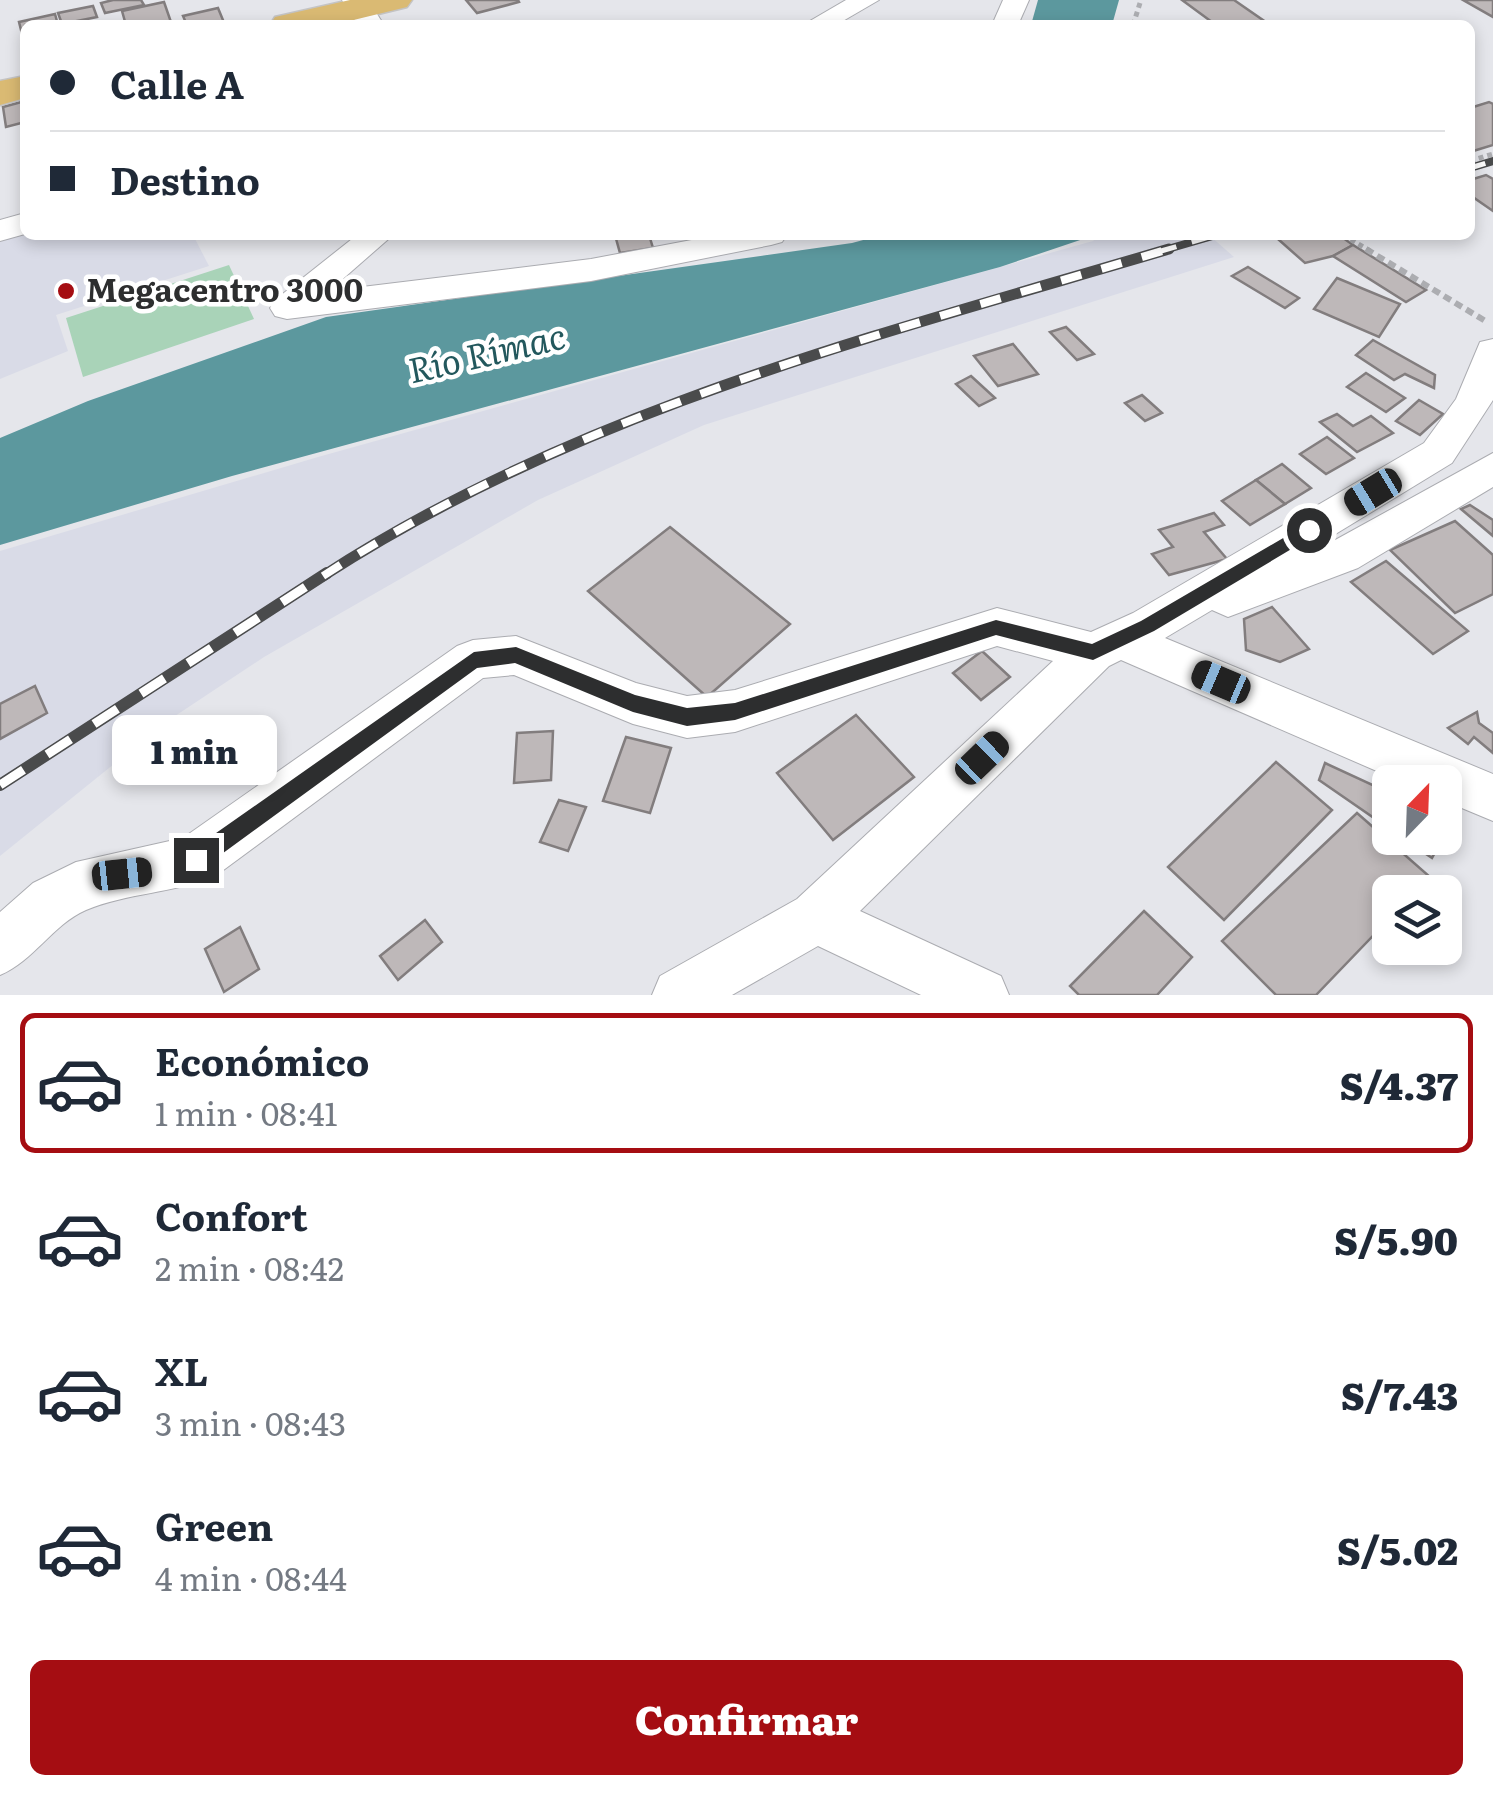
<!DOCTYPE html>
<html lang="es">
<head>
<meta charset="utf-8">
<style>
	:root { --surface:#fff; --page:#f2f2f3; --text:#1f2937; --muted:#747a83; --line:#e0e1e3; --accent:#a50d12 }
	body { margin:0; font-family:Literata,serif; background:var(--page); color:var(--text); height:100vh; display:flex; flex-direction:column; font-size:38px; white-space:nowrap }
	* { box-sizing:border-box; margin:0 }
	p { font-size:32px; color:var(--muted) }
	.icon { flex:none; width:55px; height:55px; fill:none; stroke:currentColor; stroke-width:2; stroke-linecap:round; stroke-linejoin:round }
	.map { position:relative; height:995px; overflow:hidden }
	.sheet { display:flex; flex-direction:column; background:var(--surface); flex:1 }
	.sheet>* { flex:none }
	.hud { position:absolute; left:20px; top:20px; width:1455px; height:220px; border-radius:15px; box-shadow:0 5px 15px #0003; display:grid; align-content:center; height:220px; padding:0 30px; background:var(--surface) }
	.needle { width:65px; rotate:23deg }
	.controls { position:absolute; left:1372px; top:765px; display:grid; gap:20px }
	.controls a { display:grid; place-items:center; width:90px; height:90px; border-radius:15px; background:var(--surface); box-shadow:0 5px 15px #0003; font-size:50px }
	.end { position:absolute; width:45px; height:45px; margin:-22px; border:12px solid #2d2e2f; background:#fff; box-shadow:0 0 0 5px #fff }
	.from { border-radius:50% }
	.bubble { position:absolute; height:70px; border-radius:15px; background:var(--surface); box-shadow:0 5px 15px #0003; font-size:32px; font-weight:800; line-height:70px; text-align:center }
	.car { position:absolute; width:30px; height:60px; margin:-30px -15px; border-radius:12px; box-shadow:0 0 8px 2px #0007; background:linear-gradient(#222 24%,#8ab4d8 0 40%,#222 0 76%,#8ab4d8 0 86%,#222 0) }
	.hud b { display:flex; align-items:center; gap:35px; height:95px; font-size:38px }
	.hud b+b { border-top:2px solid var(--line) }
	.hud i { width:25px; height:25px; background:var(--text) }
	ul { padding:18px 0 0; list-style:none }
	li { display:flex; align-items:center; gap:30px; height:140px; margin:0 20px 15px; padding:0 10px; border:5px solid transparent; border-radius:15px }
	li div { flex:1 }
	li b { display:block; font-size:38px }
	li em { font-style:normal; font-weight:800 }
	li.on { border-color:var(--accent) }
	li>.icon { width:90px; height:90px; stroke-width:1.5 }
	.action { display:flex; gap:20px; margin-top:auto; padding:20px 30px }
	.action a { flex:1; height:115px; border-radius:15px; background:var(--accent); color:#fff; font-size:40px; font-weight:800; line-height:115px; text-align:center }
	.map>svg:first-child { display:block }
</style>
</head>
<body>
<div class="map">
<svg width="1493" height="995" viewBox="0 0 1493 995">
	<rect width="100%" height="100%" fill="#e5e6eb"/>
	<g fill="#d9dbe7">
		<polygon points="25,233 193,235 209,266 56,315 68,351 0,379 0,242"/>
		<polygon points="1099,235 1209,235 1234,257 704,425 538,500 264,657 166,722 0,856 0,551 318,457 1093,241"/>
	</g>
	<polygon fill="#a9d3b8" points="229,265 254,319 83,377 66,318"/>
	<g fill="#5c989e">
		<polygon points="1038,0 1119,0 1112,25 1031,25"/>
		<polygon points="882,235 1095,235 1000,267 232,476 0,545 0,438 88,401 326,317 852,243"/>
	</g>
	<g fill="#beb8b9" stroke="#827d7e" stroke-width="2.5">
		<polygon points="113,0 141,0 144,5 105,13 101,3"/>
		<polygon points="466,0 518,0 519,2 477,13"/>
		<polygon points="1182,0 1234,0 1270,25 1216,25"/>
		<polygon points="1463,0 1493,0 1493,17"/>
		<polygon points="164,2 172,25 126,25 122,11"/>
		<polygon points="93,6 97,17 62,24 58,13"/>
		<polygon points="218,8 225,25 187,25 183,16"/>
		<polygon points="55,14 58,25 25,25 22,34 19,22"/>
		<polygon points="25,101 25,122 6,127 3,107"/>
		<polygon points="1489,102 1493,104 1493,145 1470,152 1470,108"/>
		<polygon points="1486,175 1493,179 1493,211 1470,195 1470,180"/>
		<polygon points="615,235 649,235 653,248 620,253"/>
		<polygon points="1293,235 1339,235 1353,245 1333,256 1305,263 1278,239"/>
		<polygon points="1353,245 1426,290 1406,302 1333,256"/>
		<polygon points="1248,267 1299,298 1285,308 1232,276"/>
		<polygon points="1337,278 1400,304 1379,337 1314,309"/>
		<polygon points="1066,327 1094,354 1077,360 1050,332"/>
		<polygon points="1373,340 1435,375 1434,388 1405,374 1394,380 1356,355"/>
		<polygon points="1013,344 1038,374 998,386 974,356"/>
		<polygon points="1366,373 1405,398 1386,412 1347,387"/>
		<polygon points="971,376 995,398 979,406 956,384"/>
		<polygon points="1142,395 1162,413 1145,421 1125,403"/>
		<polygon points="1419,400 1443,414 1420,435 1396,421"/>
		<polygon points="1337,414 1353,426 1371,416 1393,433 1357,452 1320,422"/>
		<polygon points="1327,437 1354,458 1326,474 1300,454"/>
		<polygon points="1282,464 1311,488 1285,504 1256,480"/>
		<polygon points="1256,480 1285,504 1250,525 1222,501"/>
		<polygon points="1470,505 1493,520 1493,536 1461,509"/>
		<polygon points="1214,513 1224,525 1204,532 1227,559 1169,575 1152,554 1173,547 1159,530"/>
		<polygon points="1455,521 1493,555 1493,594 1455,613 1390,550"/>
		<polygon points="670,527 790,624 707,697 588,591"/>
		<polygon points="1386,561 1468,631 1433,654 1351,582"/>
		<polygon points="1272,607 1309,649 1280,662 1246,650 1244,619"/>
		<polygon points="982,651 1010,677 981,700 953,673"/>
		<polygon points="35,686 47,713 0,739 0,704"/>
		<polygon points="1477,712 1479,723 1493,733 1493,753 1474,737 1468,744 1448,728"/>
		<polygon points="856,715 914,777 833,840 777,773"/>
		<polygon points="553,731 551,780 514,783 517,733"/>
		<polygon points="626,737 671,748 650,813 603,801"/>
		<polygon points="1276,762 1332,810 1224,920 1168,867"/>
		<polygon points="1325,763 1390,793 1390,829 1319,780"/>
		<polygon points="559,800 586,807 568,851 540,842"/>
		<polygon points="1357,813 1430,877 1415,892 1390,892 1390,918 1316,995 1276,995 1222,941"/>
		<polygon points="1402,838 1443,838 1432,858"/>
		<polygon points="1144,911 1192,957 1157,995 1079,995 1070,986"/>
		<polygon points="425,920 442,942 398,980 380,956"/>
		<polygon points="240,927 259,969 224,992 205,949"/>
	</g>
	<g fill="none" stroke-linecap="round" stroke-linejoin="round">
		<g stroke="#abacb1" stroke-width="2">
			<g id="minor">
				<polygon points="342,0 368,0 384,25 358,25"/>
				<polygon points="846,0 879,0 836,25 803,25"/>
				<polygon points="1003,0 1029,0 1018,25 992,25"/>
				<polygon points="25,213 25,234 0,241 0,220"/>
				<polygon points="357,235 393,235 329,291 591,259 718,235 787,235 782,242 771,245 591,281 287,319 275,316 270,308 275,300"/>
				<path d="M1493 339V400L1452 463 1306 552 1328 544 1493 453V487L1358 568 1228 617 1212 610 1165 638 1493 774V821L1445 801V782H1402L1121 660 1109 666 860 911 1001 976 1009 995H921L818 946 732 995H652L660 976 797 899 1053 661 997 646 735 732 687 738 633 724 514 675 483 678 214 877C173 893 127 893 86 910 52 925 34 961 0 975V912L33 883 76 862 183 838 457 646 473 640 516 636 636 683 687 696 735 690 997 608 1091 632 1133 613 1424 443 1456 399 1480 342Z"/>
			</g>
		</g>
		<g stroke="#c4c4c5" stroke-width="3">
			<g id="trunk">
				<polygon points="350,0 412,0 407,7 333,25 270,25 275,17"/>
				<polygon points="25,76 25,98 0,105 0,81"/>
			</g>
		</g>
		<g stroke="#acadb1" stroke-width="5" stroke-dasharray="5 4" stroke-linecap="butt">
			<polyline points="1133,25 1141,0"/>
			<polyline points="1470,161 1493,154"/>
			<polyline points="1343,235 1370,251"/>
		</g>
		<polyline stroke="#acadb1" stroke-width="6" stroke-dasharray="8 5" stroke-linecap="butt" points="1366,249 1487,322"/>
		<use href="#minor" fill="#fff" fill-rule="evenodd"/>
		<use href="#trunk" fill="#daba73" fill-rule="evenodd"/>
		<g stroke="#4a4b4c" stroke-width="8">
			<g id="rail-far2">
				<polyline points="1470,168 1493,161"/>
				<polyline points="1161,251 1216,235"/>
			</g>
		</g>
		<g stroke="#4a4b4c" stroke-width="11">
			<path id="rail-far1" d="M323 576C580 409 879 335 1169 249"/>
		</g>
		<g stroke="#4a4b4c" stroke-width="12">
			<polyline id="rail" points="0,785 327,573"/>
		</g>
		<use href="#rail-far2" stroke="#fff" stroke-width="5" stroke-dasharray="16" stroke-linecap="butt"/>
		<use href="#rail-far1" stroke="#fff" stroke-width="8" stroke-dasharray="21" stroke-linecap="butt"/>
		<use href="#rail" stroke="#fff" stroke-width="9" stroke-dasharray="28" stroke-linecap="butt"/>
	</g>
	<polygon fill="#2d2e2f" points="1309,523 1317,530 1315,535 1154,631 1093,660 996,635 735,720 687,726 633,712 515,663 477,668 204,867 196,870 189,867 186,860 189,852 474,652 516,647 635,695 687,708 735,703 996,620 1092,644 1141,621"/>
	<circle fill="#a50d12" stroke="#fff" stroke-width="4" cx="66" cy="291" r="10"/>
	<g text-anchor="middle" stroke-width="9" stroke-linejoin="round" paint-order="stroke">
		<g font-size="32" font-weight="bold" fill="#2d2e2f" stroke="#fff" text-anchor="start">
			<text x="86" y="302">Megacentro 3000</text>
		</g>
		<g font-size="35" font-style="italic" fill="#23585d" stroke="#fff">
			<text transform="translate(487 354) rotate(-13)" y="12">Río Rímac</text>
		</g>
	</g>
</svg>
<div class="controls">
<a><svg class="needle" viewBox="-14 -14 28 28"><path d="M0-13l5 13h-10z" fill="#e53935"/><path d="M0 13l5-13h-10z" fill="#747a83"/></svg></a>
<a><svg class="icon" aria-label="layers" viewBox="0 0 24 24"><path d="M12 4l9 5-9 5-9-5zM3 14l9 5 9-5"/></svg></a>
</div>
<i class="end from" style="left:1309px;top:530px"></i>
<i class="end" style="left:196px;top:860px"></i>
<div class="bubble" style="left:112px;top:715px;width:165px">1 min</div>
<i class="car" style="left:1373px;top:492px;rotate:239deg"></i>
<i class="car" style="left:1221px;top:682px;rotate:293deg"></i>
<i class="car" style="left:982px;top:758px;rotate:46deg"></i>
<i class="car" style="left:122px;top:874px;rotate:84deg"></i>
<div class="hud">
<b><i class="from"></i>Calle A</b>
<b><i></i>Destino</b>
</div>
</div>
<section class="sheet">
<ul>
<li class="on"><svg class="icon" aria-label="car" viewBox="0 0 24 24"><path d="M5 17H2v-5l4-1 3-4h7l3 4 3 1v5h-3M9 17h6M6 11h13"/><circle cx="7" cy="17" r="2"/><circle cx="17" cy="17" r="2"/></svg><div><b>Económico</b><p>1 min · 08:41</p></div><em>S/4.37</em></li>
<li><svg class="icon" aria-label="car" viewBox="0 0 24 24"><path d="M5 17H2v-5l4-1 3-4h7l3 4 3 1v5h-3M9 17h6M6 11h13"/><circle cx="7" cy="17" r="2"/><circle cx="17" cy="17" r="2"/></svg><div><b>Confort</b><p>2 min · 08:42</p></div><em>S/5.90</em></li>
<li><svg class="icon" aria-label="car" viewBox="0 0 24 24"><path d="M5 17H2v-5l4-1 3-4h7l3 4 3 1v5h-3M9 17h6M6 11h13"/><circle cx="7" cy="17" r="2"/><circle cx="17" cy="17" r="2"/></svg><div><b>XL</b><p>3 min · 08:43</p></div><em>S/7.43</em></li>
<li><svg class="icon" aria-label="car" viewBox="0 0 24 24"><path d="M5 17H2v-5l4-1 3-4h7l3 4 3 1v5h-3M9 17h6M6 11h13"/><circle cx="7" cy="17" r="2"/><circle cx="17" cy="17" r="2"/></svg><div><b>Green</b><p>4 min · 08:44</p></div><em>S/5.02</em></li>
</ul>
<div class="action"><a>Confirmar</a></div>
</section>
</body>
</html>
